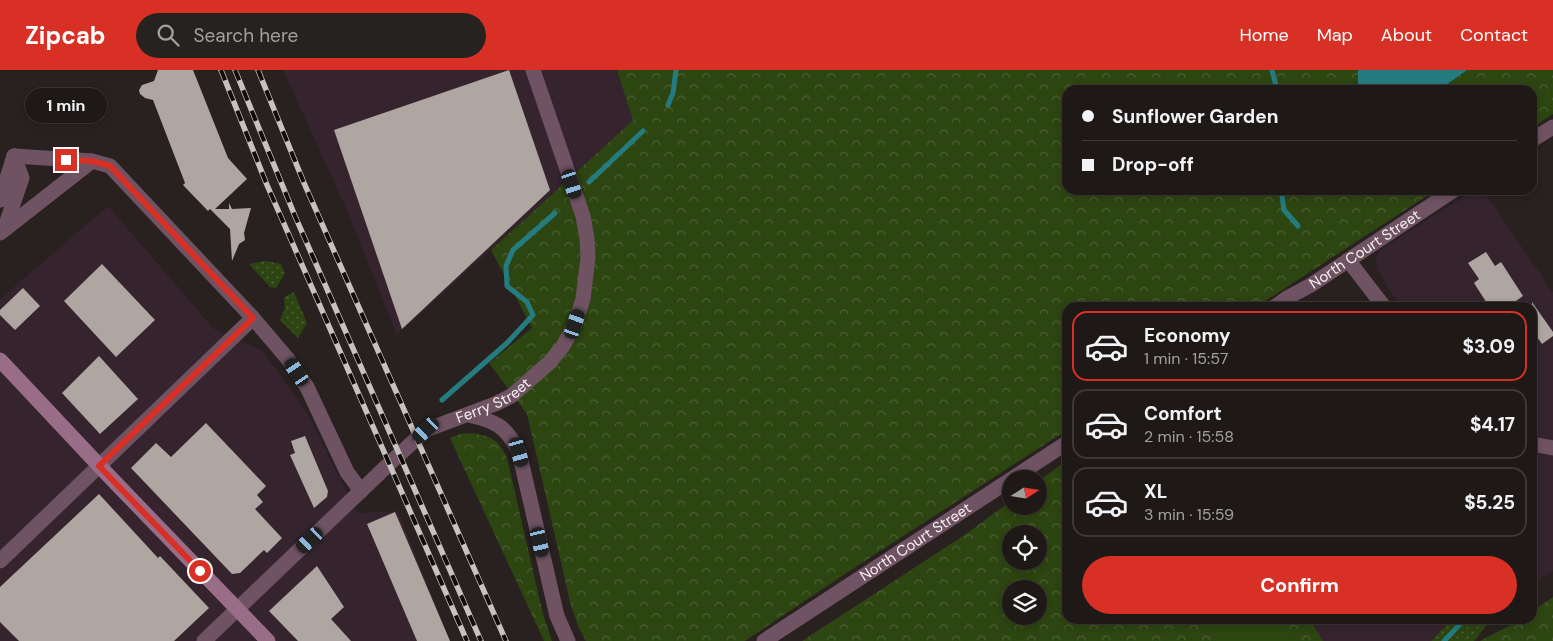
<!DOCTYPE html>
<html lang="en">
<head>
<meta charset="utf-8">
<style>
	:root { --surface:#1e1917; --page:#262220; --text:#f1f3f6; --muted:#a1a0a1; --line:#3c3836; --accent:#d93025 }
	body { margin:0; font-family:"DM Sans",sans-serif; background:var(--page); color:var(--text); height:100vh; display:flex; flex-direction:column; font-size:19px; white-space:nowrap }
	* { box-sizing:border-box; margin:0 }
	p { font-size:16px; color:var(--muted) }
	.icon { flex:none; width:28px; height:28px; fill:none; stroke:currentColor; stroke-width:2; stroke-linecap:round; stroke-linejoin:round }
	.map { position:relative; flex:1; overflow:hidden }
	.sheet { position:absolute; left:1062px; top:232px; width:475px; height:322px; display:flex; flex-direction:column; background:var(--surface); border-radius:15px; box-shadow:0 2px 8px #0003,0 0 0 1px var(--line) }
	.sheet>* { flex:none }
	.hud { position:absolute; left:1062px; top:15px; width:475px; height:110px; border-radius:15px; box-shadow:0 2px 8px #0003,0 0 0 1px var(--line); display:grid; align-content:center; height:110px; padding:0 20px; background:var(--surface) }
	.needle { width:32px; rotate:78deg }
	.tools { position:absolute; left:1002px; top:400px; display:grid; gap:10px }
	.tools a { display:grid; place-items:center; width:45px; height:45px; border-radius:50%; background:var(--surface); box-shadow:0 2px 8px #0003,0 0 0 1px var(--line); font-size:25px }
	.end { position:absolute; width:22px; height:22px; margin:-11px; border:6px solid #d93025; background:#fff; box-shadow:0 0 0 2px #fff }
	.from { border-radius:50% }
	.bubble { position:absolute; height:35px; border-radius:18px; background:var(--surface); box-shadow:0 2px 8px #0003,0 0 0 1px var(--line); font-size:16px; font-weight:700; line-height:35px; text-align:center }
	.car { position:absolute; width:15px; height:30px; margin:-15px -8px; border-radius:6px; box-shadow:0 0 4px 1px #0007; background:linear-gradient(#222 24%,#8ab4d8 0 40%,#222 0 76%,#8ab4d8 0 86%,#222 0) }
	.hud b { display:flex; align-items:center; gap:18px; height:48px; font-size:19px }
	.hud b+b { border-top:1px solid var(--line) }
	.hud i { width:12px; height:12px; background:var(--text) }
	ul { padding:9px 0 0; list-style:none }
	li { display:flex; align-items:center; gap:15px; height:70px; margin:0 10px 8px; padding:0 10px; border:2px solid var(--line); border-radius:15px }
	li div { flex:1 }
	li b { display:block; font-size:19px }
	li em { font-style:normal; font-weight:700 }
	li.current { border-color:var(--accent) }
	li>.icon { width:45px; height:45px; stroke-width:1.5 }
	.button { display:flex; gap:10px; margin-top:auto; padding:10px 20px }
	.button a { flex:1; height:58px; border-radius:30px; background:var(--accent); color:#fff; font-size:20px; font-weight:700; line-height:58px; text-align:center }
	header { display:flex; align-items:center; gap:30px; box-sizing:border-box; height:70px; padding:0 25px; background:var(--accent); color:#fff }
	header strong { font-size:24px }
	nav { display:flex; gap:28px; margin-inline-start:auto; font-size:18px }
	.search { width:350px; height:45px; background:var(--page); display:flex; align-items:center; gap:12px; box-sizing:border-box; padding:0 18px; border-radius:28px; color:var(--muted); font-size:19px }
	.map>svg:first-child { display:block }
</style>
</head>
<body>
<header>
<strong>Zipcab</strong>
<div class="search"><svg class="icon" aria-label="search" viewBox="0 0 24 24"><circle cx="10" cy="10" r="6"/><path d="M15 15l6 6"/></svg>Search here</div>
<nav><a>Home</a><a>Map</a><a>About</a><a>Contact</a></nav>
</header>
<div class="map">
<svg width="1553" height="571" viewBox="0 0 1553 571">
	<defs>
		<pattern id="grass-dots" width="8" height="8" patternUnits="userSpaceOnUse" patternTransform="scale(1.25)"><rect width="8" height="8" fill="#2d4511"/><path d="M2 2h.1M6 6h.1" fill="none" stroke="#4c6034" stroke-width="1.8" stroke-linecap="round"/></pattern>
		<pattern id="park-crowns" width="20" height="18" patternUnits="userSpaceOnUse" patternTransform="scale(1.25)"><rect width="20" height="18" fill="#2d4511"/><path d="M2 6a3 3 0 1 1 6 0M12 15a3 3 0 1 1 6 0" fill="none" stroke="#4c6034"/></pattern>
	</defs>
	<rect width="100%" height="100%" fill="#28211f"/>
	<g fill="#35242e">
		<polygon points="283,0 617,0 633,50 397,265 345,136"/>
		<polygon points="1475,120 1483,120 1553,223 1553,500 1533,515 1532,238 1403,237 1389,220 1377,199 1376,188 1380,180"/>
		<polygon points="108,136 214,259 262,280 309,346 357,443 398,441 450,571 0,571 0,229"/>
		<polygon points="1310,550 1451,550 1431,571 1323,571"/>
	</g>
	<g fill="url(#grass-dots)">
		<polygon points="266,191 281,194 285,203 276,218 270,217 249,194"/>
		<polygon points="294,222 307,253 298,268 280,250 285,238 284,227"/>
		<polygon points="1451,550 1491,550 1474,571 1431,571"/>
	</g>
	<g fill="url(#park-crowns)" fill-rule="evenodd">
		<polygon points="617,0 1553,0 1553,44 1533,57 1532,20 1068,20 1068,120 1436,120 1256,237 1068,238 1067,360 857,496 745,571 586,571 579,558 571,536 527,344 489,293 532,258 491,180 633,50"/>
		<path d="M470 363C490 366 498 368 507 388L543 544 552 571H544L450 368 460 364Z"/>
		<path d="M1067 390 1068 550H1310L1323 571H802L966 464 1011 431V436H1039V411ZM1011 464H1039V491H1011ZM1011 519H1039V546H1011Z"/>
		<polygon points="1553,527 1553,571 1480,571 1520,550 1532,550 1533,541"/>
	</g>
	<polygon fill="#2d4511" points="1219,550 1285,550 1298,571 1213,571 1211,567 1212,555"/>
	<polygon fill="#257c80" points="1358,0 1467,0 1439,20 1363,20 1358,13"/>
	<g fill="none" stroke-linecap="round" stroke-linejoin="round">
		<g stroke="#257c80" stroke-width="5">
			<polyline points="1272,0 1277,20"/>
			<polyline points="668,35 673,23 676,0"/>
			<polyline points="589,112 643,61"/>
			<polyline points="1281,120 1284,140 1298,156"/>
			<polyline points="442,330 507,273 533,245 527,232 507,216 506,196 513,180 555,143"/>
			<polyline points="1444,571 1464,550"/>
		</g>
	</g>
	<g fill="#afa6a2">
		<polygon points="158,0 193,0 228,88 247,109 215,139 229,139 229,133 232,139 251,138 244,163 245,170 239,174 232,191 230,159 210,139 208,141 183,115 185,113 153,30 145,28 140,24 139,20 142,15 154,11"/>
		<polygon points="509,0 550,120 402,259 334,60"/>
		<polygon points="1486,182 1495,196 1501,192 1523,226 1506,238 1490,238 1474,213 1479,209 1468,193"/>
		<polygon points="102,194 155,250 116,287 64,231"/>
		<polygon points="23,218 40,236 15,260 0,245 0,240"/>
		<polygon points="1532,232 1553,262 1553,266 1542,274 1532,260"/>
		<polygon points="99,286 138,329 100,364 62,323"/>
		<polygon points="206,353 266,416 257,425 263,432 255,439 282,468 267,483 264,480 240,503 232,504 131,398 156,373 171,387"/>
		<polygon points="305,366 328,421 327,427 314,438 290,385 295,383 291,371"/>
		<polygon points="99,424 158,488 160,486 209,538 174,571 19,571 0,552 0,517"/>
		<polygon points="395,442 450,571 417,571 367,454"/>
		<polygon points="317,496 344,537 331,549 351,571 298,571 269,541"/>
	</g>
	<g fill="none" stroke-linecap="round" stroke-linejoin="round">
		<g stroke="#6f5363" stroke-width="15">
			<polyline points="1532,70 1553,57"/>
			<polyline points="14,86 92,91 110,96 253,248 287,288 307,317 347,402 361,421"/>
			<polyline points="0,130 14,86"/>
			<polyline points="4,160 22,108 14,86"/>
			<polyline points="0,163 92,91"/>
			<polyline points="1348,190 1385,238"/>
			<path id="s1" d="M1273 238 1287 228 1311 215 1454 120"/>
			<path d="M468 345C496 351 506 356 519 382L557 546 568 571"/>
			<polyline points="1532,374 1553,378"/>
			<polyline points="0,491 253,248"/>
			<path id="s2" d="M204 571 390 393 426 360 495 334 511 326 550 292 563 276 575 254 583 229 588 187 587 168 583 146 533 0"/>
			<path id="s3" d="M764 571 1068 372"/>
		</g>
		<polyline stroke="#996d88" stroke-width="15" points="0,290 108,405 268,571"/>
		<g stroke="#c7c1bf" stroke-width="5.5">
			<g id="rail">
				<polyline points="221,0 267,115 467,571"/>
				<polyline points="235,0 295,146 481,571"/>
				<polyline points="258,0 304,113 506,571"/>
			</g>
		</g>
		<use href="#rail" stroke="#0f0c0a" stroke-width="4" stroke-dasharray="11" stroke-linecap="butt"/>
	</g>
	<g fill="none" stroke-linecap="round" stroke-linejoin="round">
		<polyline stroke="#d93025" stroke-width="6" points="66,90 92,91 110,96 253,248 99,396 200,501"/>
	</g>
	<g text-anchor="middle" stroke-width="5" stroke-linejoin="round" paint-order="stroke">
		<g font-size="15" fill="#f7f2f0" stroke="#0f0c0a">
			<text dy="5" stroke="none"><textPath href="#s1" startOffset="109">North Court Street</textPath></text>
			<text dy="5" stroke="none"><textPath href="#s2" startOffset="380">Ferry Street</textPath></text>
			<text dy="5" stroke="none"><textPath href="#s3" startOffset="181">North Court Street</textPath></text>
		</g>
	</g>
</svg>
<div class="tools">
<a><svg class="needle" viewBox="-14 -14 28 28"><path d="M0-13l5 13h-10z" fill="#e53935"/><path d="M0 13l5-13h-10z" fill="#a1a0a1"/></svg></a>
<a><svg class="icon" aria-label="locate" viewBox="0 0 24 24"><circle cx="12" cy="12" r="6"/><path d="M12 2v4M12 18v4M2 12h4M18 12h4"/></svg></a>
<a><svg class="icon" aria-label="layers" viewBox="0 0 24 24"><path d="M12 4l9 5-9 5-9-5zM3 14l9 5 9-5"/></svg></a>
</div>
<i class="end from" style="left:200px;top:501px"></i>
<i class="end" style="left:66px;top:90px"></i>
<div class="bubble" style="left:25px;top:18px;width:82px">1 min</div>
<i class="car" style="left:572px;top:114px;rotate:162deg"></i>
<i class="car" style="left:575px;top:254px;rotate:19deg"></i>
<i class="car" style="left:297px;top:302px;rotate:326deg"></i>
<i class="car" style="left:426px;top:360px;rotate:227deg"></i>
<i class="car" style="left:519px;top:382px;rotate:164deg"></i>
<i class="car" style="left:310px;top:470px;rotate:227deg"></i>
<i class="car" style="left:540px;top:472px;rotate:167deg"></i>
<div class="hud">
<b><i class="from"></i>Sunflower Garden</b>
<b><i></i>Drop-off</b>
</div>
<section class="sheet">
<ul>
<li class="current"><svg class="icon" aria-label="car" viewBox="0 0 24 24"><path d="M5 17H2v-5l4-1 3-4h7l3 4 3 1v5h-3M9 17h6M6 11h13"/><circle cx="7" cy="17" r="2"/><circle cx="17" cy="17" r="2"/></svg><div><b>Economy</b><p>1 min · 15:57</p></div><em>$3.09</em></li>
<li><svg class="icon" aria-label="car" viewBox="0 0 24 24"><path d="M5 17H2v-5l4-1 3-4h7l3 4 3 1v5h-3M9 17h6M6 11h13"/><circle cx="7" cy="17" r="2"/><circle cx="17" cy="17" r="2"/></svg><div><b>Comfort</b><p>2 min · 15:58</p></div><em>$4.17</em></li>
<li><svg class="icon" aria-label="car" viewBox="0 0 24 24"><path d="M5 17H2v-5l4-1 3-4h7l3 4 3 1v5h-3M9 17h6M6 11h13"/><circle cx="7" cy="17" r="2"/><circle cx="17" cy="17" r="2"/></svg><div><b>XL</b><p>3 min · 15:59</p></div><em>$5.25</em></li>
</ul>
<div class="button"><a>Confirm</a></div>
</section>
</div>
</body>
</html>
